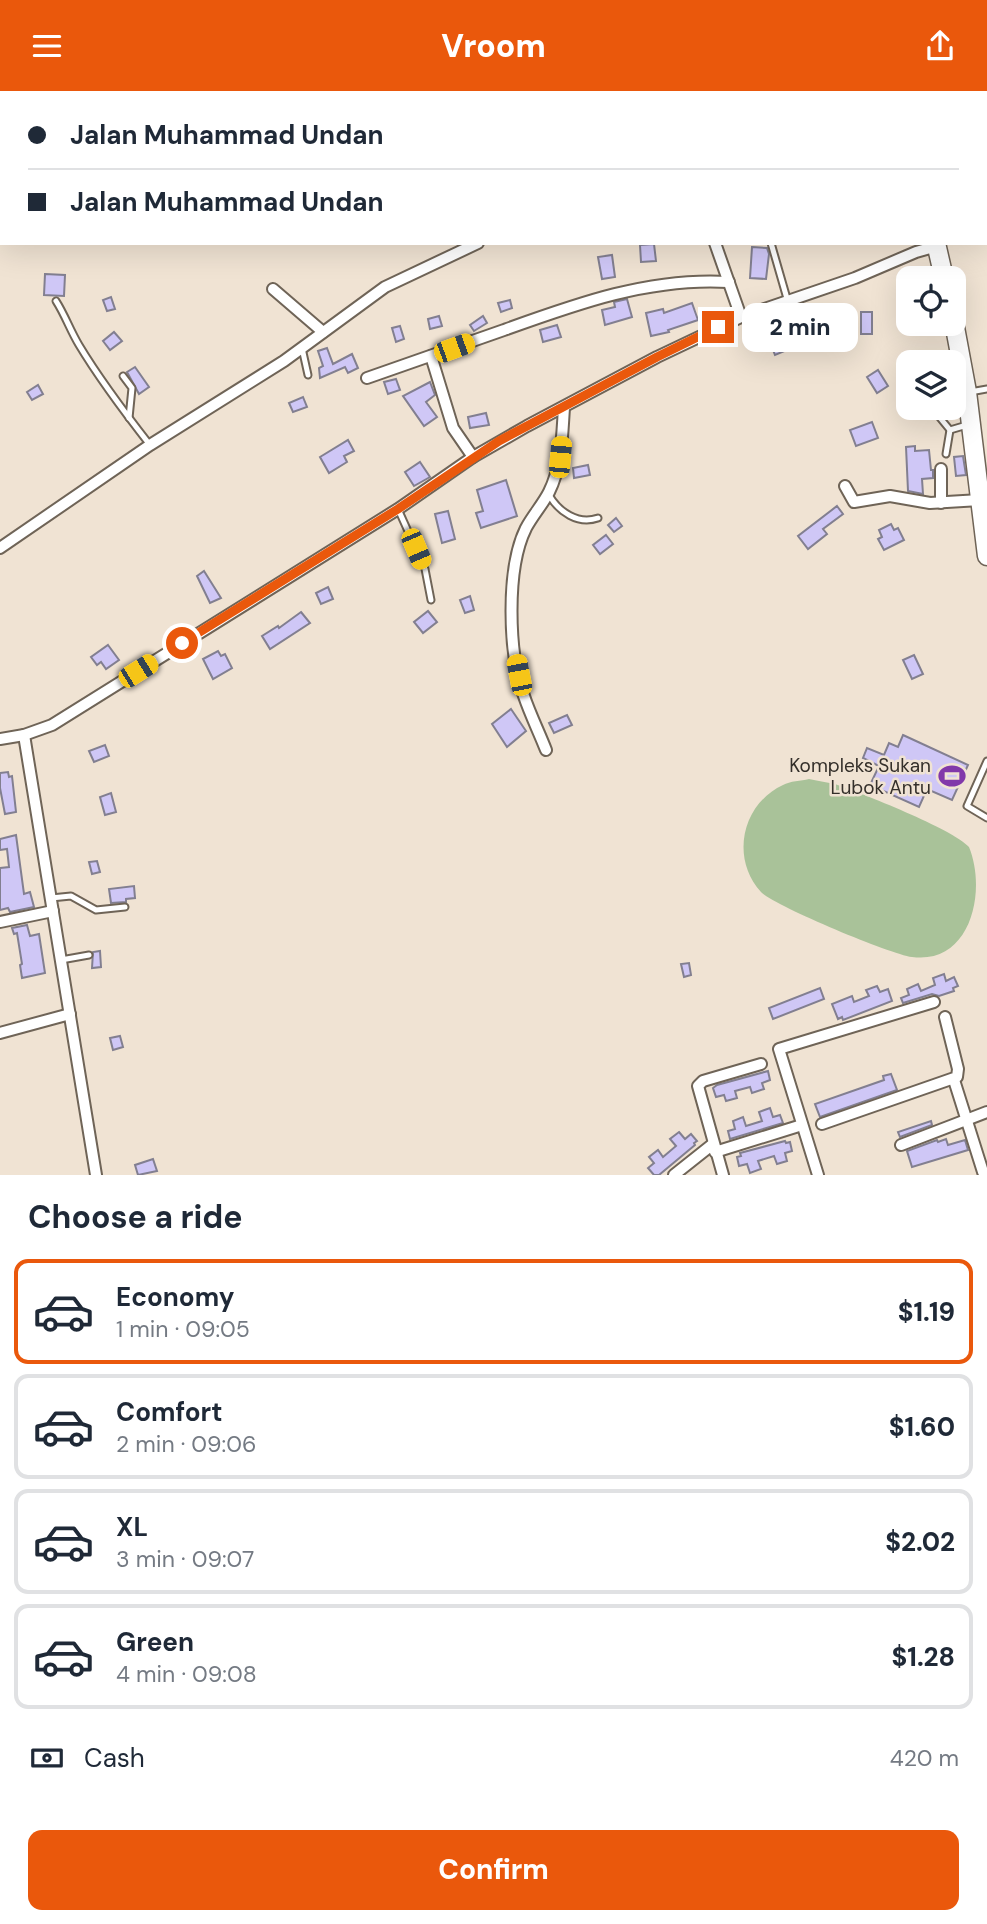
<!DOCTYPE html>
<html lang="en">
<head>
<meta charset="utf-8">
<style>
	:root { --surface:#fff; --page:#f2f2f3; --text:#1f2937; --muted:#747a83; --line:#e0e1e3; --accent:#ea580c }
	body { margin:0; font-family:"DM Sans",sans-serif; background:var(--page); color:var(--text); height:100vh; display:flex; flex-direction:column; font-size:26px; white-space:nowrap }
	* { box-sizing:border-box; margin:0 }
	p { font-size:23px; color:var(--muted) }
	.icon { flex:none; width:38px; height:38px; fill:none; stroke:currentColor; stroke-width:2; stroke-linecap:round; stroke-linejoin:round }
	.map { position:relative; height:1084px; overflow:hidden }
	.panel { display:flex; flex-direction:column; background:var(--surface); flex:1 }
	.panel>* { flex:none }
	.hud { position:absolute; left:0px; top:0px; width:987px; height:154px; box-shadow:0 7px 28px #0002; display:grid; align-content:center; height:154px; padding:0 28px; background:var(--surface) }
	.tools { position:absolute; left:896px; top:175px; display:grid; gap:14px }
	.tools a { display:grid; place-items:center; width:70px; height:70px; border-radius:14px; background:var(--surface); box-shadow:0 7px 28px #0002; font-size:35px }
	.end { position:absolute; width:32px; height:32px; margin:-16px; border:9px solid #ea580c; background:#fff; box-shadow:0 0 0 4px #fff }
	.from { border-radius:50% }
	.bubble { position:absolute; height:49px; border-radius:14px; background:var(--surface); box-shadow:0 7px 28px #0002; font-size:23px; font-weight:800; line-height:49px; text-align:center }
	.car { position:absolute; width:21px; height:42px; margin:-21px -10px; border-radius:9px; box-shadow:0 0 5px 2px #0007; background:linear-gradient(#f5c518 24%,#345 0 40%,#f5c518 0 76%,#345 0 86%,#f5c518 0) }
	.hud b { display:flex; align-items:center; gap:24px; height:66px; font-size:26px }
	.hud b+b { border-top:2px solid var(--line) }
	.hud i { width:18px; height:18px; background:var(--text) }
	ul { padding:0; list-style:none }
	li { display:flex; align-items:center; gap:21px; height:105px; margin:0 14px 10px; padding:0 14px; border:4px solid var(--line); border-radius:14px }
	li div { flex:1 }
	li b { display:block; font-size:26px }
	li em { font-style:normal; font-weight:800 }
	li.on { border-color:var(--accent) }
	li>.icon { width:63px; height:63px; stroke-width:1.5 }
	h2 { padding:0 28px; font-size:32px; line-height:84px }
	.pay { display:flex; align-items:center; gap:18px; height:77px; padding:0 28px; font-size:26px }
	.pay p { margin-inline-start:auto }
	.cta { display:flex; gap:14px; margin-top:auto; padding:14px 28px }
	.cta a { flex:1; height:80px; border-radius:14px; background:var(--accent); color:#fff; font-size:28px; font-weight:800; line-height:80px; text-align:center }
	header { display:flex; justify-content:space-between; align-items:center; height:91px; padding:0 28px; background:var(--accent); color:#fff; font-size:32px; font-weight:800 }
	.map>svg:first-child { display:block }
</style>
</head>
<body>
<header><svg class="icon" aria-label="menu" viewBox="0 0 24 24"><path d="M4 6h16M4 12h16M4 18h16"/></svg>Vroom<svg class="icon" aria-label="share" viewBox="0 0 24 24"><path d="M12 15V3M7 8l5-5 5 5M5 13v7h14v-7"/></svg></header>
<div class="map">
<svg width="987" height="1084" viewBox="0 0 987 1084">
	<rect width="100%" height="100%" fill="#f0e3d3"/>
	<path fill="#a9c299" d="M809 688C817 690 826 691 835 693 861 702 953 738 969 756 987 800 971 874 912 866 890 863 775 815 761 801 730 767 742 713 783 694 790 690 801 690 809 688Z"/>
	<g fill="#7bccd8">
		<polygon points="441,0 608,0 436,2"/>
		<rect x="0" y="26" width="2" height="116"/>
		<polygon points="63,152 278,152 266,154"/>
	</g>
	<g fill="#cfc7f6" stroke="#827f90" stroke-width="2">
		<polygon points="654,153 656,170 641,171 640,154"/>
		<polygon points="752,156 767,157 769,163 766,188 750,187"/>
		<polygon points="612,164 615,186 602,188 598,166"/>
		<polygon points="45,183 65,184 64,205 44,204"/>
		<polygon points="111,206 115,218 107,220 103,209"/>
		<polygon points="627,208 632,226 605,234 602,219 615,216 614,211"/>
		<polygon points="510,209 512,217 501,221 498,212"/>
		<polygon points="692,212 698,229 668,239 669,241 651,245 646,222 663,218 664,222"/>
		<rect x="861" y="221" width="11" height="22"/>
		<polygon points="439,225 442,235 430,238 428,228"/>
		<polygon points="483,225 487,232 474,240 470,234"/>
		<polygon points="557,234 561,246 543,251 540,239"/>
		<polygon points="400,235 404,248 396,251 392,237"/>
		<polygon points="114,241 122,250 110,259 103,250"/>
		<polygon points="784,250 787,259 775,264 771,254"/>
		<polygon points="327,257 333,273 352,263 358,277 348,282 345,276 320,287 319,277 323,275 318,260"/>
		<polygon points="135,276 149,296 139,303 127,281"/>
		<polygon points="878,279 888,295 877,302 867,286"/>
		<polygon points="396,288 400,299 388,303 384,291"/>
		<polygon points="430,291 435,304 426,311 437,326 424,335 403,305"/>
		<polygon points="38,294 43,303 32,309 27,301"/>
		<polygon points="303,306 307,316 293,321 289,312"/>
		<polygon points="486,322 489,334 470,337 468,326"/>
		<polygon points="872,331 878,347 856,355 850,339"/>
		<polygon points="348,349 354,360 344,365 347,371 329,382 320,366"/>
		<polygon points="915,355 915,360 929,359 931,379 933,379 933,387 922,388 923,403 908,400 906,356"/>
		<polygon points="963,365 966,384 956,385 954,366"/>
		<polygon points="420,371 430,386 414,395 405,381"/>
		<polygon points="588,374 590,384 574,387 573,377"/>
		<polygon points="506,389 517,425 481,437 476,422 483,420 477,399"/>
		<polygon points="837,415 843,423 823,438 827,443 808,458 798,445"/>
		<polygon points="448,420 455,448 442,452 435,423"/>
		<polygon points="616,427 622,435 614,441 608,434"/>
		<polygon points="891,433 894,439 898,437 904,449 884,459 878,448 882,446 879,439"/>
		<polygon points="606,444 613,453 600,463 593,454"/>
		<polygon points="204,480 221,507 210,512 197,485"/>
		<polygon points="328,496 333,508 321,513 316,502"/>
		<polygon points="470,505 474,519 465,522 460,509"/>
		<polygon points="428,520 437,531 423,542 414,531"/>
		<polygon points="301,521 310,532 270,558 262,545 278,535 279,537"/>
		<polygon points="108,554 119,569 106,578 101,571 97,574 91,566"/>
		<polygon points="218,560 221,565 225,563 232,577 213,588 203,568"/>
		<polygon points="914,564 923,583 912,588 903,569"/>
		<polygon points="511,618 526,640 507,656 492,633"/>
		<polygon points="567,624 572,634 554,642 549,632"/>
		<polygon points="903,644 968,674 952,709 927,698 919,716 870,694 879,675 863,667 867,657 884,664 889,652 898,656"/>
		<polygon points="105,654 109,665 94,671 89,660"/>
		<polygon points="8,681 9,686 12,685 16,721 5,723 0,697 0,682"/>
		<polygon points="111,702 116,721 105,724 100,706"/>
		<polygon points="16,744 24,803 30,801 34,816 10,821 8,817 0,819 0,777 9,776 7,758 0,759 0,748"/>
		<polygon points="97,770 100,781 92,783 89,771"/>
		<polygon points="134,795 135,807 126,808 126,811 111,812 109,798"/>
		<polygon points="27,834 30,845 39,843 45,882 22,887 20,874 22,873 17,842 14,843 12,837"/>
		<polygon points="100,860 101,876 92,877 93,861"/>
		<polygon points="689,872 691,884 684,886 681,873"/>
		<polygon points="944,883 946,890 954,886 958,895 953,897 954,900 939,905 932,903 903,912 901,907 909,904 907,898 918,893 921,900 935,894 933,887"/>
		<polygon points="877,895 880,901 888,898 892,910 843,929 842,926 838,928 832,913 852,905 854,911 869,905 866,899"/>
		<polygon points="820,897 824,908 773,928 769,917"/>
		<polygon points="120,945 123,956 113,959 110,947"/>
		<polygon points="768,980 770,989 762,992 764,998 752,1002 750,996 735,1000 737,1007 726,1010 724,1004 716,1006 713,997 717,994"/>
		<polygon points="891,983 897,999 820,1026 815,1013 884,989 883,985"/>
		<polygon points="770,1017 773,1026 780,1024 783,1032 730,1048 728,1040 735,1038 733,1030 743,1026 746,1035 762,1030 759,1021"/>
		<polygon points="931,1030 932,1034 900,1046 898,1041"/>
		<polygon points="679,1041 685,1048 691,1043 697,1050 694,1052 695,1054 659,1084 654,1084 648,1077 654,1072 649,1066 658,1059 663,1066 676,1055 670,1048"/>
		<polygon points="946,1048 948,1054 965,1049 968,1059 912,1076 907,1060 937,1049 938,1051"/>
		<polygon points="785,1050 786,1052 790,1051 792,1060 785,1062 787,1070 777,1073 774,1065 758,1070 761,1078 750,1082 747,1073 739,1075 737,1066 741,1065 740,1062"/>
		<polygon points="153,1068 157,1080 138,1084 135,1074"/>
	</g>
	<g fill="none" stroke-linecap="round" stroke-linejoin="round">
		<g stroke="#6f6457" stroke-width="9">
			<g id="lane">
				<polyline points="771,152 788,211"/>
				<path d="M56 210C65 224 70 239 79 254 100 289 125 322 150 354"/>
				<polyline points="302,257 308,284"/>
				<polyline points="123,285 132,297 129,327"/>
				<polyline points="970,301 987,298"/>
				<polyline points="932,317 950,339 967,334"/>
				<polyline points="946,363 950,339"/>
				<path d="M549 404C559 421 578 434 598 427"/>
				<polyline points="398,418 425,478 431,509"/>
				<polyline points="987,670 967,715 987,727"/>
				<polyline points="51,807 71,805 96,819 125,816"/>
				<polyline points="61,869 89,864"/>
			</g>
		</g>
		<g stroke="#6f6457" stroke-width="14">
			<g id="street">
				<polyline points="715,152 741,226"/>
				<polyline points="273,198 323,241"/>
				<polyline points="431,265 453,337 473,366"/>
				<path d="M367 287C412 271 458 255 504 239 576 213 650 186 729 191"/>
				<polyline points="845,395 854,411 890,405 930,412 980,409"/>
				<polyline points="941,412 941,378"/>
				<polyline points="0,457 150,354 284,270 385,196 478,152"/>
				<polyline points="24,644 96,1084"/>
				<polyline points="0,648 24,644 52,634 398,418 473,366 527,335 657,266 741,226 855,187 916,161 937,155"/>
				<path d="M546 659C539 641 530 623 524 605 508 562 506 477 526 437 533 424 543 413 549 401 562 375 562 345 564 317"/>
				<polyline points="0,831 53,820"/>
				<polyline points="0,942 70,923"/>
				<polyline points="954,989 983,1081"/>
				<polyline points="822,1033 957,986 958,978 945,926"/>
				<polyline points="901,1054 987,1021"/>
				<polyline points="715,1061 802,1034"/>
				<polyline points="674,1084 713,1053"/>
				<polyline points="723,1084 698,995 703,990 761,973"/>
				<polyline points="818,1084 779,958 934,911"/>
			</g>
		</g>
		<g stroke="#6f6457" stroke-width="21">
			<g id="primary">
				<polyline points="862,0 862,2"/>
				<polyline points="936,152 944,187"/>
				<polyline points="954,231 967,301 987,465"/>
			</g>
		</g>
		<use href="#lane" stroke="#fff" stroke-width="5"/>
		<use href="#street" stroke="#fff" stroke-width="10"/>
		<use href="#primary" stroke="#fff" stroke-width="18"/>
	</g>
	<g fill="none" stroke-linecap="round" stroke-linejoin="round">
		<polyline stroke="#ea580c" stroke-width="9" points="182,552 398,418 499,350 657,266 718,236"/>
	</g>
	<defs>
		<g id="stadium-bare" transform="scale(2.1)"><path d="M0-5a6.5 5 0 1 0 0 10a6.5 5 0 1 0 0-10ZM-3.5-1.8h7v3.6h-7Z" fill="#8138aa" stroke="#f0e3d3" stroke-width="2.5" paint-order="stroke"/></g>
	</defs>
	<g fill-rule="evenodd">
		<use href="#stadium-bare" x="952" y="685"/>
	</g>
	<g text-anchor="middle" stroke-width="5" stroke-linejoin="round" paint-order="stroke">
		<g font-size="19" fill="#342f2a" stroke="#f0e3d3" text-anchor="end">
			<text x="931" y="681">Kompleks Sukan<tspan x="931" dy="22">Lubok Antu</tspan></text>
		</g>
	</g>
</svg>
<div class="tools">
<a><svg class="icon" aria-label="locate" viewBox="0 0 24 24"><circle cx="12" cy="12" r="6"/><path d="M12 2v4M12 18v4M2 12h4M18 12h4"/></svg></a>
<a><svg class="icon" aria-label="layers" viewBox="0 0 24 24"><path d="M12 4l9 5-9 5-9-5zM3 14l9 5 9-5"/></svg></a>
</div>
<i class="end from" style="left:182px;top:552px"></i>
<i class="end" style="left:718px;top:236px"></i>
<div class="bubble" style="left:742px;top:212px;width:116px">2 min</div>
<i class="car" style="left:454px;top:257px;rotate:70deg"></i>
<i class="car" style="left:560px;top:366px;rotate:5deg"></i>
<i class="car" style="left:416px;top:458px;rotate:157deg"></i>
<i class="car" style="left:138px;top:580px;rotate:58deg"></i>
<i class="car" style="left:519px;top:584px;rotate:349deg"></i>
<div class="hud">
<b><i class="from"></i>Jalan Muhammad Undan</b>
<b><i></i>Jalan Muhammad Undan</b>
</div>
</div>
<section class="panel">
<h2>Choose a ride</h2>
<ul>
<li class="on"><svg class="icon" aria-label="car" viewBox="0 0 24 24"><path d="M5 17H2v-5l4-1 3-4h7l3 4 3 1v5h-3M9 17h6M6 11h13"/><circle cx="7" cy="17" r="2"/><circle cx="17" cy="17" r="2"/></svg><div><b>Economy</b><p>1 min · 09:05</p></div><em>$1.19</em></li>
<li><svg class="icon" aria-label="car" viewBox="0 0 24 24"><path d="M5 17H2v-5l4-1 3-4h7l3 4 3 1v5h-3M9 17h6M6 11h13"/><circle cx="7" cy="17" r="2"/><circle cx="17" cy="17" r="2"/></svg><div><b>Comfort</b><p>2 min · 09:06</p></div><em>$1.60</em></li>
<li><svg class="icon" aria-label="car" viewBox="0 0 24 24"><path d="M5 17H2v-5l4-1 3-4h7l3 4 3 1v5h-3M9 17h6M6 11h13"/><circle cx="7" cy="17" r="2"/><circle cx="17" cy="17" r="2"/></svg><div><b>XL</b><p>3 min · 09:07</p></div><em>$2.02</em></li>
<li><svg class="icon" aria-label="car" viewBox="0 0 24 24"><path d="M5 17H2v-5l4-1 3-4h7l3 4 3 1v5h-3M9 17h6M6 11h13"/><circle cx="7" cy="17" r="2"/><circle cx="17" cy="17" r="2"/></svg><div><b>Green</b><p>4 min · 09:08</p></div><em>$1.28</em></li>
</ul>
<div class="pay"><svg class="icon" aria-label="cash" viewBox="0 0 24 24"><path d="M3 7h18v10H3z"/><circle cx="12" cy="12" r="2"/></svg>Cash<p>420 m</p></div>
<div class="cta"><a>Confirm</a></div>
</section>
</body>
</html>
